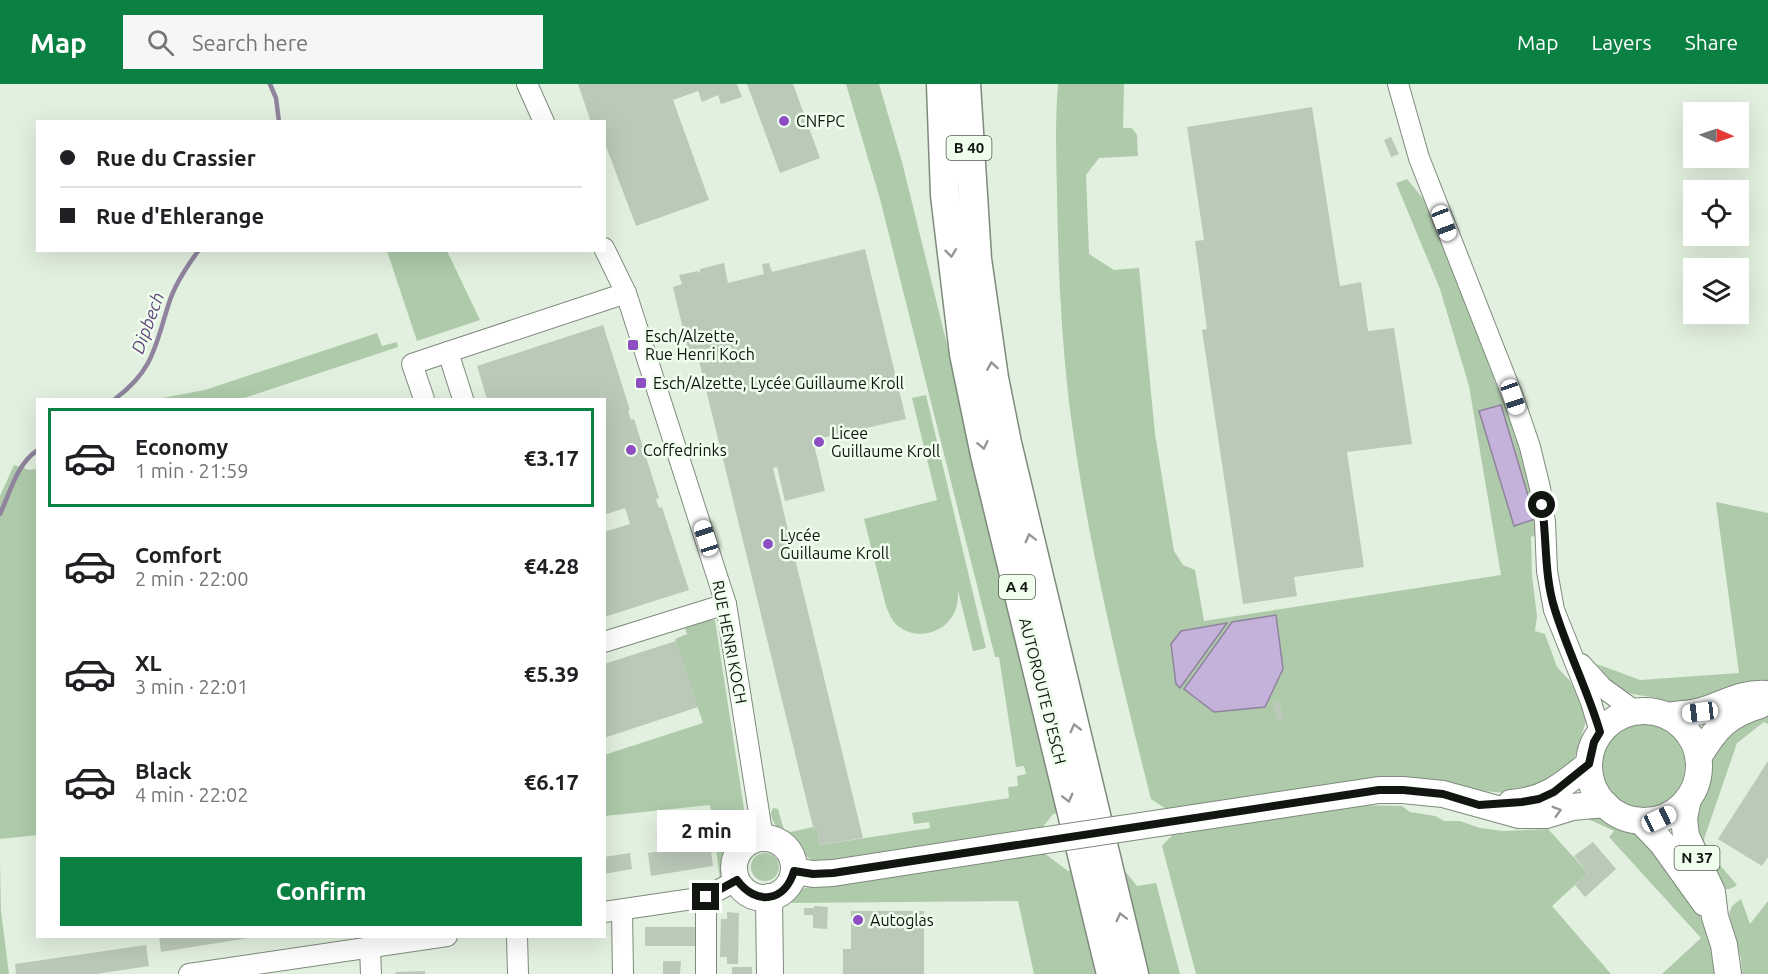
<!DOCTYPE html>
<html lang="en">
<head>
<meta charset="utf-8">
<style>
	:root { --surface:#fff; --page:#f6f6f6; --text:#202124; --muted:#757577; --line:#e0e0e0; --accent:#0b8043 }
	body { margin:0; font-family:Ubuntu,sans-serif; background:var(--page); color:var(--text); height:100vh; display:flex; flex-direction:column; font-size:22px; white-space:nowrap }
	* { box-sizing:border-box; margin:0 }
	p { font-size:20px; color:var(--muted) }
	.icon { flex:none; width:33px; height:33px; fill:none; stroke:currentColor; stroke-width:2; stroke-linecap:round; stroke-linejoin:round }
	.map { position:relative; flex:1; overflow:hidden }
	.panel { position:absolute; left:36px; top:314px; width:570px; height:540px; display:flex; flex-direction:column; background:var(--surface); border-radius:0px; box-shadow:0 6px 24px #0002 }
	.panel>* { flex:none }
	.top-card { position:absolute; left:36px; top:36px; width:570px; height:132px; border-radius:0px; box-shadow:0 6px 24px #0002; display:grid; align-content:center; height:132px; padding:0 24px; background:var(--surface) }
	.needle { width:39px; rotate:92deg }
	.buttons { position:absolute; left:1683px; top:18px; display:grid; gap:12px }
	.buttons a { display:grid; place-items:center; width:66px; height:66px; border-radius:0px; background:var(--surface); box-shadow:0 6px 24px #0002; font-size:30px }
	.end { position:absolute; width:27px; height:27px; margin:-14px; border:8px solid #111610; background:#fff; box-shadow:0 0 0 3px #fff }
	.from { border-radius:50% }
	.bubble { position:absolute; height:42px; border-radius:0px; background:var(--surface); box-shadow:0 6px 24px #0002; font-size:20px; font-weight:700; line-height:42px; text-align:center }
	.car { position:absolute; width:18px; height:36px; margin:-18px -9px; border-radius:8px; box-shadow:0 0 4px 2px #0007; background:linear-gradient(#fff 24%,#345 0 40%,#fff 0 76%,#345 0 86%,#fff 0) }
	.top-card b { display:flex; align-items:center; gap:21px; height:57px; font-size:22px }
	.top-card b+b { border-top:2px solid var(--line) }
	.top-card i { width:15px; height:15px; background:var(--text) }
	ul { padding:10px 0 0; list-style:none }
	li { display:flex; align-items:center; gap:18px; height:99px; margin:0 12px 9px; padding:0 12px; border:3px solid transparent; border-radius:0px }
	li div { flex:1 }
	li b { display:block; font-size:22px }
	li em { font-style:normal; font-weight:700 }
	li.selected { border-color:var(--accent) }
	li>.icon { width:54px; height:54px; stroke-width:1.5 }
	.cta { display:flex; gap:12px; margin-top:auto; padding:12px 24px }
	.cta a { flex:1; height:69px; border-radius:0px; background:var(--accent); color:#fff; font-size:24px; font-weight:700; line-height:69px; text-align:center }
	header { display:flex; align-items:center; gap:36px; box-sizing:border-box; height:84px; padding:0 30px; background:var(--accent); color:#fff }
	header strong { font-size:28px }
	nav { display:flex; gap:33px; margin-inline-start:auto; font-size:21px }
	.search { width:420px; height:54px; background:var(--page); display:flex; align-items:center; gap:15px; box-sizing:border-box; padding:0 21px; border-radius:0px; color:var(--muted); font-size:22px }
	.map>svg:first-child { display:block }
</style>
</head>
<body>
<header>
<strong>Map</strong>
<div class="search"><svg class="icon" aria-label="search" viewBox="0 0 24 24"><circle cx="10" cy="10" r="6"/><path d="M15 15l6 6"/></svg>Search here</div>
<nav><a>Map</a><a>Layers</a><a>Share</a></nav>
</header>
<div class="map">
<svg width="1768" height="890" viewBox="0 0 1768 890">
	<rect width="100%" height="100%" fill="#e2f0df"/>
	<g fill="#aecaaa">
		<path d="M846 0H879L902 78 1061 723 1058 729 1053 730 1039 748 819 779C803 773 801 766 790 755 780 746 774 744 771 729L773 724 778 725 784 746 791 748 813 743 814 747H817L820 761 930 744 929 738 914 740 912 729 1009 714 1008 703 1018 702 1017 692 1026 690 1024 682 1016 683 999 573H995L880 115Z"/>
		<path d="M1058 0H1124L1123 44H1132L1137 51 1138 72 1099 74 1086 91 1089 170 1114 186 1139 184 1155 350 1174 467 1183 481 1195 486 1204 537 1501 491 1469 302 1440 205 1396 99 1407 95 1426 118 1523 360 1538 450 1531 453 1532 492 1537 532 1535 547 1545 550 1557 583 1570 597 1582 620 1586 637 1573 679 1551 701 1505 709 1462 705 1171 728 1151 715C1118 584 1086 452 1069 318 1061 249 1058 179 1057 109 1056 73 1055 36 1058 0Z"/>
		<polygon points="387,167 447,167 480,236 417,257"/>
		<polygon points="377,249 382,262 397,258 398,263 241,315 157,315 205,306"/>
		<path d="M926 311 986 564 973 567 958 506C958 511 958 518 956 524 949 548 918 558 898 542 892 537 889 530 886 522L864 435 937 416 912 314Z"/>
		<polygon points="14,381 29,386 37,385 38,751 0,755 0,412"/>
		<polygon points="1716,418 1768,429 1768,596 1743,598 1707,615 1677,622 1657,614 1632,610 1616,603 1597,580 1640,596 1739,589"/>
		<polygon points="707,536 715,536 745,731 745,741 729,774 724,791 720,795 710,721 605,732 604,671 703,639 675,555 687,550 685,544"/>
		<path d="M1768 627V640L1764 638 1737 659 1704 755 1706 765 1689 738C1693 724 1701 712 1705 698 1709 684 1706 670 1715 658 1720 650 1758 632 1768 627Z"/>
		<circle cx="1643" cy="682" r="42"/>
		<polygon points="1356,721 1402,722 1410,728 1435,732 1444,737 1460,737 1480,744 1503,747 1548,745 1588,789 1552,822 1611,890 1196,890 1162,762 1175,748"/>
		<polygon points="1586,728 1603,732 1615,740 1636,747 1693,815 1706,847 1718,890 1662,890 1701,854 1609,753 1614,747 1588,735"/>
		<circle cx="765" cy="783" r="14"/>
		<polygon points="1044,769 1068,787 1075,785 1101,890 1034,890 1018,817 786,819 792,810 805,804"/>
		<path d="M1714 774 1737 801C1730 806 1727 806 1719 804L1708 777Z"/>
		<polygon points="0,779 1,827 9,890 0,890"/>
		<polygon points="1120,781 1137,802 1156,799 1180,890 1146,890"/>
		<polygon points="1741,815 1750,840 1768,817 1768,890 1742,890 1741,875 1729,830 1732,822"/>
	</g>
	<g fill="#c5b2da" stroke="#8f839d" stroke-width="1.5">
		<polygon points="1501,321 1535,435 1514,442 1479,327"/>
		<polygon points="1276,531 1283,585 1265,623 1214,628 1184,605 1232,538"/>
		<polygon points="1227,539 1180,604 1176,600 1171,560 1181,547"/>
	</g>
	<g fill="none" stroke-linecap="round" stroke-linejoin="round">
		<g stroke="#8f839d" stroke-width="4.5">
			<polyline points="270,0 276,14 279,38"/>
			<path d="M115 315C154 286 155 262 169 219 175 200 187 182 199 166"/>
			<path d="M0 430C10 409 17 379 38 366"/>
		</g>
	</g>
	<g fill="#bbc9b9">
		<polygon points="578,0 737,0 742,13 721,20 718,11 702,18 698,7 673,16 709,116 636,142 604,57 604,38 591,38"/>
		<polygon points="747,0 793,0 820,74 780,89"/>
		<polygon points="1312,23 1340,202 1361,198 1368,247 1394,244 1412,360 1347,368 1364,483 1294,493 1297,512 1243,520 1202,246 1207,245 1195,157 1204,156 1187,43"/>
		<polygon points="1391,53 1399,70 1391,73 1384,56"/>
		<polygon points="865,165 906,335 813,356 825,407 785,417 777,383 773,384 863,754 820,761 817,747 814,747 699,277 691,279 673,203 682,200 679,191 698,187 698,189 700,188 700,185 724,179 728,199 764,190 762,180 769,179 772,188"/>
		<polygon points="603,241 630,326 628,327 631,336 634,335 659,414 656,415 659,424 662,423 689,506 604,533 604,448 630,440 625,424 604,431 604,315 487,315 477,282"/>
		<polygon points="676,557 698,623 604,654 604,580"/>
		<polygon points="1280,617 1283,636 1276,637 1273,618"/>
		<polygon points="1768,677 1768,773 1762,782 1718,755"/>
		<polygon points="1593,758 1616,785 1585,813 1575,801 1588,789 1574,772"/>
		<polygon points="710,759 713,782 651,792 648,769"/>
		<polygon points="630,769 632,785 604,790 604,773"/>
		<polygon points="814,822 828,823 827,845 813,844 813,831 804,831 804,824 814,824"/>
		<polygon points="851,827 924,827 924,890 843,890 843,865 851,865"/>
		<polygon points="727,828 739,829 738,880 727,880 727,873 720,873 721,835 727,835"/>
		<rect x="645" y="843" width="51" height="19"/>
		<polygon points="159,852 249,852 249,854 161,868"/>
		<polygon points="146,861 149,882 96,890 16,890 15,880"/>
		<polygon points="663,877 681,877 680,890 663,890"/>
		<rect x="732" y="883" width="20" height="7"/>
		<polygon points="425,887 425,890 396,890 395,888"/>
	</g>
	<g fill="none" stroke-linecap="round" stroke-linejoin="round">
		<g stroke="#7e8b7c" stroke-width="22">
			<g id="minor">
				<polyline points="527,0 544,38"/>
				<polyline points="1398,0 1419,74 1513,313 1530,363 1540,404 1545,438 1547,487 1554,526 1591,618 1600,648"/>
				<polyline points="604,164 626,209 726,520 763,754"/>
				<polyline points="424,315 412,280 448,268"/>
				<polyline points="463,315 448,268 626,209"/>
				<polyline points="604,558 726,520"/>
				<polyline points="1581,580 1603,604 1635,627"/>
				<polyline points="622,826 623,890"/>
				<polyline points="604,828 706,813 737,796"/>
				<polyline points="517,852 518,890"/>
				<polyline points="370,863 371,890"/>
				<polyline points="189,890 447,852"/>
				<polyline points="706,890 706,813"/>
			</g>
		</g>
		<g stroke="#7e8b7c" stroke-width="28">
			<g id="major">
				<circle cx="1644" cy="682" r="55"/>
				<path d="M1668 632C1678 630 1690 630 1701 627 1726 620 1739 608 1768 610"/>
				<path d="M1699 672C1716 644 1727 631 1760 621"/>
				<polyline points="1688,715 1684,734 1686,752 1712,808 1715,833 1724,861 1728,890"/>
				<path d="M1511 719C1546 716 1562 702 1589 680"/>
				<polyline points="1180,736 1379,706 1403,706 1443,710 1519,731 1546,731 1572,723 1605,720"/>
				<polyline points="1641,737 1662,759 1705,819"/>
				<circle cx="764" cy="784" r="30"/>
				<polyline points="794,787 813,790 833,789 1040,757"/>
				<polyline points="769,813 770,890"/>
			</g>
		</g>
		<g stroke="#7e8b7c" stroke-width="31">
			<g id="highway">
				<polyline points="941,0 945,111 964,270 985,371 1111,890"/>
				<polyline points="966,0 977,175 994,294 1007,359 1134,890"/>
			</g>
		</g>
		<use href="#minor" stroke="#fff" stroke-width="20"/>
		<use href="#major" stroke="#fff" stroke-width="26"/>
		<use href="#highway" stroke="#fff" stroke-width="28"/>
		<g stroke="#7e8b7c" stroke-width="28" stroke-linecap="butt">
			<polyline id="major-bridge" points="1040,757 1180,736"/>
		</g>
		<use href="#major-bridge" stroke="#fff" stroke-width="26"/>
	</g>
	<defs><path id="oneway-chevron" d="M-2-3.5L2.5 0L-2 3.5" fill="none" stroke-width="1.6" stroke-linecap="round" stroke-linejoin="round" transform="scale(1.5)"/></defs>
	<g stroke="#949693">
		<use href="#oneway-chevron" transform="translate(951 169) rotate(83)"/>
		<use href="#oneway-chevron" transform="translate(992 282) rotate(-99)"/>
		<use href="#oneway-chevron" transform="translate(983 361) rotate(78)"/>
		<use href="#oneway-chevron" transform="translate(1030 454) rotate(-104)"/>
		<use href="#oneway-chevron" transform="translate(1075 644) rotate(-104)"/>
		<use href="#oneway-chevron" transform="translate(1068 714) rotate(76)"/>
		<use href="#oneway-chevron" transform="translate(1557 727) rotate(-16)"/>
		<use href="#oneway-chevron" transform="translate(1121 833) rotate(-104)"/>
	</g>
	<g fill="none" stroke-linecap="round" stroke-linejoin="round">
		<path stroke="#111610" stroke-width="8" d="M706 813 737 796C756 822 785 818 794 787L813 790 833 789 1379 706H1403L1443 710 1479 721 1522 718 1539 715 1554 708 1589 680 1594 658 1600 648C1588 607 1568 568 1555 526 1544 492 1547 456 1542 421"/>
	</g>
	<g fill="#8e4dc2" stroke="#effeed" stroke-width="2">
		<circle cx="784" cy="37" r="6"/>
		<rect x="627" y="255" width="12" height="12" rx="3"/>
		<rect x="635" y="293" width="12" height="12" rx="3"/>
		<circle cx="819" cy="358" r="6"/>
		<circle cx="631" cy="366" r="6"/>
		<circle cx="768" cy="460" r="6"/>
		<circle cx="858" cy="836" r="6"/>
	</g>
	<g text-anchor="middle" stroke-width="5" stroke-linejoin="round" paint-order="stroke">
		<g fill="#effeed" stroke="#545c52" stroke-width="1.5">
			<rect x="946.5" y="52" width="45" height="24" rx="4.5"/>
			<rect x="999" y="491" width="36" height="24" rx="4.5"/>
			<rect x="1674.5" y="762" width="45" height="24" rx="4.5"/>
		</g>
		<g font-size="15" font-weight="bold" fill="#111610">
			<text x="969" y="69">B 40</text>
			<text x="1017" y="508">A 4</text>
			<text x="1697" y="779">N 37</text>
		</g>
		<g font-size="16" fill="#111610" stroke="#effeed" text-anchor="start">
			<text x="796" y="43">CNFPC</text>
			<text x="645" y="258">Esch/Alzette,<tspan x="645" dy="18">Rue Henri Koch</tspan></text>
			<text x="653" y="305">Esch/Alzette, Lycée Guillaume Kroll</text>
			<text x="831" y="355">Licee<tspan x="831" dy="18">Guillaume Kroll</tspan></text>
			<text x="643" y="372">Coffedrinks</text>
			<text x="780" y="457">Lycée<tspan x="780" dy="18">Guillaume Kroll</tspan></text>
			<text x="870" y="842">Autoglas</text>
		</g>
		<g font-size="16" fill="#111610" stroke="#effeed">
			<text transform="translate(730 558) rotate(79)" y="6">RUE HENRI KOCH</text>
			<text transform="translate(1043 607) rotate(76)" y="6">AUTOROUTE D'ESCH</text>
		</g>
		<g font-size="18" font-style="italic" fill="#63477d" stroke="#effeed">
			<text transform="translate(148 239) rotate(-70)" y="6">Dipbech</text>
		</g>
	</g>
</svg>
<div class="buttons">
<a><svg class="needle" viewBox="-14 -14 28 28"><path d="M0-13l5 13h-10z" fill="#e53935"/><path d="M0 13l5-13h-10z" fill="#757577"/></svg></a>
<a><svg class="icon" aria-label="locate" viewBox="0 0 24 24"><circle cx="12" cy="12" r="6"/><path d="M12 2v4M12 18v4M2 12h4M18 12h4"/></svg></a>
<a><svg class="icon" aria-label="layers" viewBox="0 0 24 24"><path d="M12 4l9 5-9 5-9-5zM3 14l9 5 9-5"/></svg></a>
</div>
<i class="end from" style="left:1542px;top:421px"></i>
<i class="end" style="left:706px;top:813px"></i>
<div class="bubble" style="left:657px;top:726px;width:99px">2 min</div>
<i class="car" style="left:1444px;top:139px;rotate:159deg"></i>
<i class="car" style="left:1513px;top:313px;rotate:161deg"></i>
<i class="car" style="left:706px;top:454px;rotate:342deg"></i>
<i class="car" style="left:1700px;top:628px;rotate:263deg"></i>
<i class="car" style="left:1659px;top:735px;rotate:65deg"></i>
<div class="top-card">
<b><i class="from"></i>Rue du Crassier</b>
<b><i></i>Rue d'Ehlerange</b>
</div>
<section class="panel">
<ul>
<li class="selected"><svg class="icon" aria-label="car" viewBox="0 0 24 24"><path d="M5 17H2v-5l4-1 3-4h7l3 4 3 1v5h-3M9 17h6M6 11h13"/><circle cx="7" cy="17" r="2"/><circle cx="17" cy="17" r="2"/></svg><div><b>Economy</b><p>1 min · 21:59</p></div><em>€3.17</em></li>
<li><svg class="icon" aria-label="car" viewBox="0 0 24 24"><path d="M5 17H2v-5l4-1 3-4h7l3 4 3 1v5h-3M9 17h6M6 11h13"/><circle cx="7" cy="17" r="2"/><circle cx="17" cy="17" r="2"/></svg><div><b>Comfort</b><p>2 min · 22:00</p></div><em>€4.28</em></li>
<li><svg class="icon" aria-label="car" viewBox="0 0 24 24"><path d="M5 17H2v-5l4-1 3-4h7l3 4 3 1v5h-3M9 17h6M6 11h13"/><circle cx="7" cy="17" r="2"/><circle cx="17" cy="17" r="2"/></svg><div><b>XL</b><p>3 min · 22:01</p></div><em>€5.39</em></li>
<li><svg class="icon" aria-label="car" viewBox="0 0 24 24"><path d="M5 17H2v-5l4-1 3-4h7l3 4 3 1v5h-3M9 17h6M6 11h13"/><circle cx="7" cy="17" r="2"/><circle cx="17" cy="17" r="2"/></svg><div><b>Black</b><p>4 min · 22:02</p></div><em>€6.17</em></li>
</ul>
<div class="cta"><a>Confirm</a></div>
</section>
</div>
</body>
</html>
